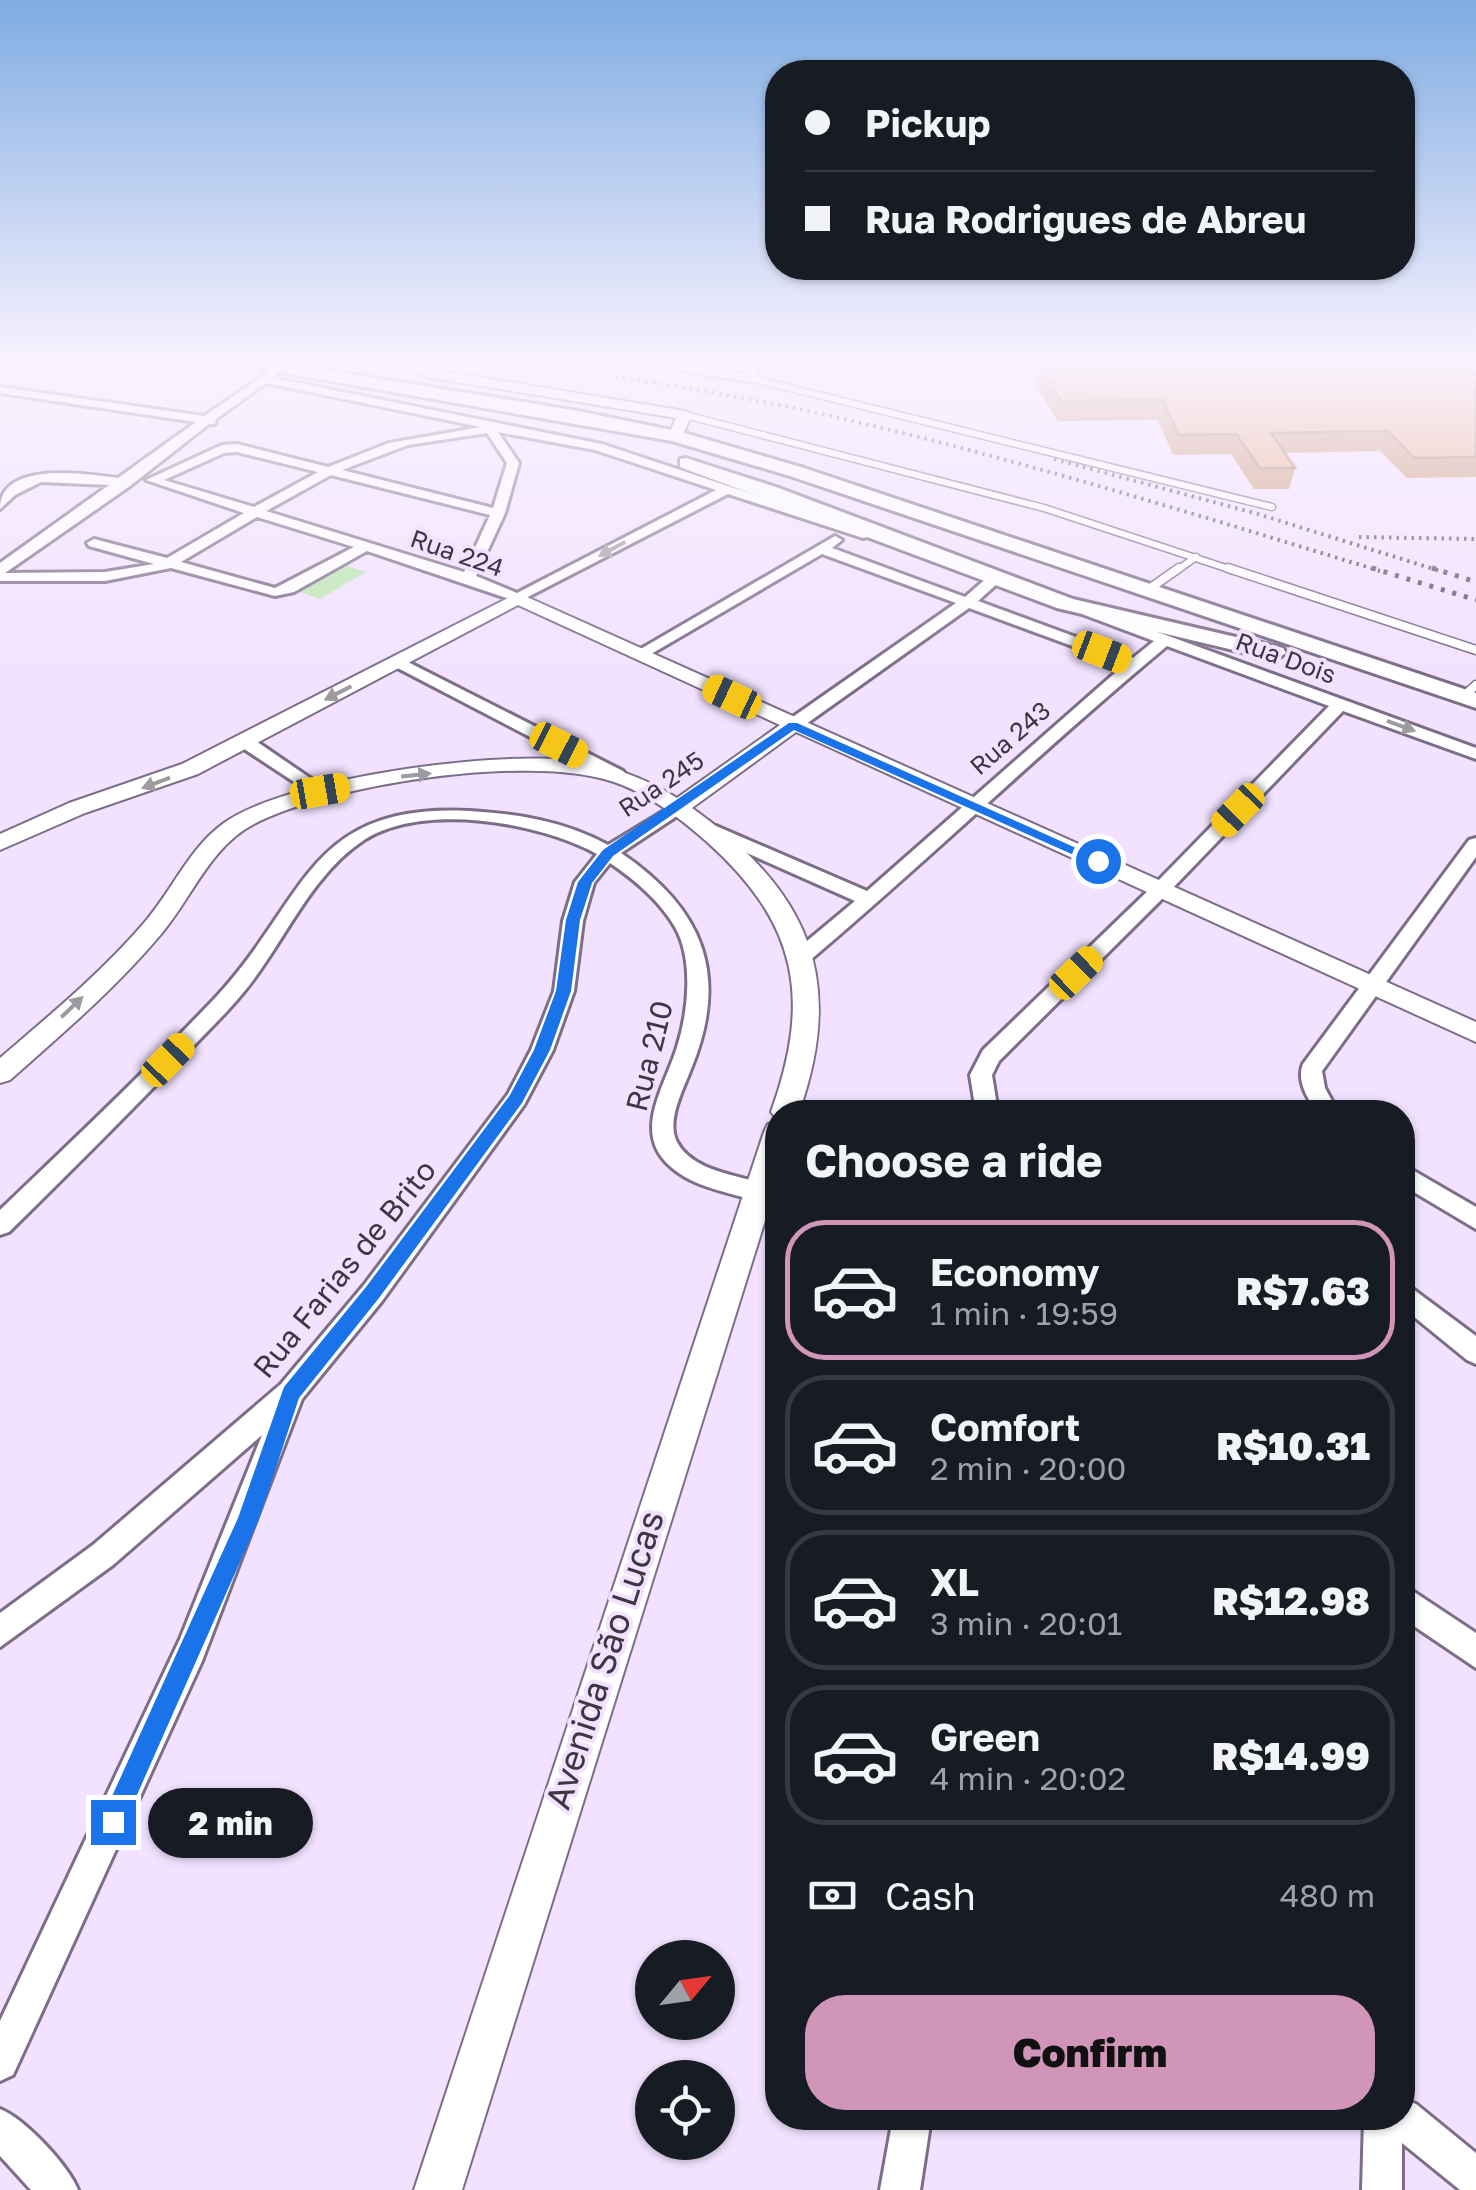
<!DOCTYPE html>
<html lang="en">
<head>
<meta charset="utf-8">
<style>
	:root { --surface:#171b24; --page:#20242c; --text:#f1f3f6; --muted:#9ea1a6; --line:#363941; --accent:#d095b8 }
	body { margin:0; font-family:"Golos Text",sans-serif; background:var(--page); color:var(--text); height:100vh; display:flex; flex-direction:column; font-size:38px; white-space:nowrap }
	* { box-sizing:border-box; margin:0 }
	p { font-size:32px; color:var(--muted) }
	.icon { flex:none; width:55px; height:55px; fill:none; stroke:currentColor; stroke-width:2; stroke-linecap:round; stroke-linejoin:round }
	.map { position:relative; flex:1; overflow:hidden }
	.drawer { position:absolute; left:765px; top:1100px; width:650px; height:1030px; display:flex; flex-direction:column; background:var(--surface); border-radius:40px; box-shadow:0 2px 8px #0004 }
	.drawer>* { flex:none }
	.top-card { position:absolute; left:765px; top:60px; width:650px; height:220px; border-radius:40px; box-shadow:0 2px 8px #0004; display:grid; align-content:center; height:220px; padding:0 40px; background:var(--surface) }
	.needle { width:65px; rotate:61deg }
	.tools { position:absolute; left:635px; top:1940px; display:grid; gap:20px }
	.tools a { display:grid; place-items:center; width:100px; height:100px; border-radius:50%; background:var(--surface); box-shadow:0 2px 8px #0004; font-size:50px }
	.end { position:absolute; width:45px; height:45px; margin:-22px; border:12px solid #1a73e8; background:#fff; box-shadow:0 0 0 5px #fff }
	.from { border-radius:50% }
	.bubble { position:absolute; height:70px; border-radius:35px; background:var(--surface); box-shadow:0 2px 8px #0004; font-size:32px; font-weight:800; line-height:70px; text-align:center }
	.car { position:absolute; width:30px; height:60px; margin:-30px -15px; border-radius:12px; box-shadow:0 0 8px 2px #0007; background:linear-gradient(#f5c518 24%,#345 0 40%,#f5c518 0 76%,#345 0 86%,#f5c518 0) }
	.top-card b { display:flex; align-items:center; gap:35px; height:95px; font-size:38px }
	.top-card b+b { border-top:2px solid var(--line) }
	.top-card i { width:25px; height:25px; background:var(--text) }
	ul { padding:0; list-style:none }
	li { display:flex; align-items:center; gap:30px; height:140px; margin:0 20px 15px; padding:0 20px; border:5px solid var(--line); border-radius:40px }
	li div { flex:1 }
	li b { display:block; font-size:38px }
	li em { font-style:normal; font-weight:800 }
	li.on { border-color:var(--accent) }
	li>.icon { width:90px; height:90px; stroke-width:1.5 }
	h2 { padding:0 40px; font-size:45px; line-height:120px }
	.pay { display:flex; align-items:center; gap:25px; height:110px; padding:0 40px; font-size:38px }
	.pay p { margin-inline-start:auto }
	.action { display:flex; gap:20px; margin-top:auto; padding:20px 40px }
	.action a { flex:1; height:115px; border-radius:40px; background:var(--accent); color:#111; font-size:40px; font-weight:800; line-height:115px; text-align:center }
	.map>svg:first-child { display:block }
</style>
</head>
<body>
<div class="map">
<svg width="1476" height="2190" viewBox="0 0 1476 2190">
	<rect width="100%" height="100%" fill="#f2e2ff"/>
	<polygon fill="#bbe7b1" points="341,564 366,572 320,599 294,590"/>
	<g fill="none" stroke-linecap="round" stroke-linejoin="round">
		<g stroke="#7d6e88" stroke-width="9">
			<g id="service-far1">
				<polyline points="753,379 1272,507"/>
				<polyline points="685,415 1044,508 1235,571"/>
				<polyline points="1176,571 1196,557"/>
			</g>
		</g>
		<g stroke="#7d6e88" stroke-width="11">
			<g id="service">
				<polyline points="1228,568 1476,650"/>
				<polyline points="1149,589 1179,568"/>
				<polyline points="1464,696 1476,685"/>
			</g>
		</g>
		<g stroke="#7d6e88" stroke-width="6">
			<g id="minor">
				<path d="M272 370 278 373 273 378 602 444 875 535 863 538 728 494 518 602 367 551 294 592 275 596 171 568 105 581H0V563L109 485 41 482 15 495 0 509C0 460 87 474 118 478L196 422 0 393V387L204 416ZM266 383 481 427 389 443 328 467 237 444 222 445 146 480 244 513 167 558 94 539 87 543 89 546 154 564 105 572 5 573 130 486 209 424H215L216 419ZM498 432 595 450 716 490 517 593 476 576 505 513 519 463ZM487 433 507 463 493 508 342 470 408 445ZM237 452 318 472 254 507 164 480 224 453ZM331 475 490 515 464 572 266 511ZM257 517 354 547 275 588 181 562Z"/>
				<path d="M835 536 842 540 832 548 965 597 989 576H999V582L978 601 1133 658 1154 641 1082 614V608H1092L1476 748V759L1343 711 1168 893 999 1061 992 1075 998 1112H976L970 1075 983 1050 1154 885 1329 706 1167 646C1044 748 930 859 809 961H795L792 956 795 951 855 901 704 834V826H716L867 891 1124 665 969 608 799 729H787V721L956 603 822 554 646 657 632 654Z"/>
				<polygon points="398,657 623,771 626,775 617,780 611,779 392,665 390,662"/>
				<polygon points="244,736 250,737 329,791 320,796 314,795 238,745 236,741"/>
				<path d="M677 803 686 808 683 812 621 853C703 909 730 974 691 1069 683 1090 666 1121 677 1142 692 1171 737 1175 764 1184L768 1191 764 1198 756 1201C728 1192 693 1187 671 1167 631 1133 665 1087 677 1047 688 1013 694 960 675 927 660 901 635 880 610 863L594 883 583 921 574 991 553 1050 524 1105 382 1301 302 1399 202 1661 13 2075 0 2081V2021L180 1639 262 1435 113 1565 0 1647V1613L93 1545 281 1384 364 1285 508 1094 531 1050 554 991 563 921 575 882 597 854C539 822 423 802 364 840 309 876 283 946 242 994 224 1016 204 1034 185 1055 127 1115 68 1174 9 1232L0 1235V1210C73 1140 147 1070 217 996 307 899 307 803 469 811 518 814 564 821 608 845Z"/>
				<path d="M1476 838V857L1322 1071 1325 1088 1338 1112H1316C1308 1098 1296 1081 1303 1064L1469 840Z"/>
				<polygon points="1402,1164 1476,1207 1476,1229 1402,1185"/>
				<polygon points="1402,1281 1476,1336 1476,1364 1467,1360 1402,1307"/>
				<polygon points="1402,1584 1476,1633 1476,1668 1402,1618"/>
				<polygon points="1402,2099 1416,2104 1476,2153 1476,2190 1460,2190 1402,2143 1402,2190 1362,2190 1364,2118 1402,2118"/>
				<path d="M0 2109C25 2119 68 2165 78 2190H31L0 2156Z"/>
				<polygon points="893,2118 931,2118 920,2190 880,2190"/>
			</g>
		</g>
		<g stroke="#7d6e88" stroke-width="4">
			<g id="tertiary">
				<polygon points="398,364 416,364 430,369 685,411 692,415 682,436 675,440 668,436 676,418 427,377"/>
				<polygon points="643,364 675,364 744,374 742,364 754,364 760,379 753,383"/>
				<path d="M518 593 1476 1022V1042L796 732 692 808C807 890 847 976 799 1112H778V1120L771 1112C812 998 798 923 706 841 679 817 646 792 611 781 527 754 332 784 254 824 211 846 192 897 162 933 117 987 62 1034 10 1080L0 1083V1058C50 1015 101 973 144 923 172 891 189 848 224 823 288 777 508 748 586 762 620 769 648 780 677 798L780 725 518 605 198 774 85 813 0 850V834L69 803 182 764Z"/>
				<polygon points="778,1121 778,1179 462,2190 414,2190 764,1132 768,1124"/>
			</g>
		</g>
		<g stroke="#7d6e88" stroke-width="6">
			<g id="secondary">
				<polygon points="254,364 289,364 578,411 681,432 804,468 1476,693 1476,708 790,476 672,441 262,369"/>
				<polygon points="686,458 776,487 1073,599 1283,648 1286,653 1275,660 1057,608 680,467 680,459"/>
			</g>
		</g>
		<use href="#service-far1" stroke="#fff" stroke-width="6"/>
		<use href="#service" stroke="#fff" stroke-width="8"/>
		<use href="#minor" fill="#fff" fill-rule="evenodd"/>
		<use href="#tertiary" fill="#fff" fill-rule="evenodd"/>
		<use href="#secondary" fill="#fff" fill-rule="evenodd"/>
		<g stroke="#5c5563" stroke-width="4" stroke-dasharray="2.5 5" stroke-linecap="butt">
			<path d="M534 364C636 380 739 395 840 418 1022 460 1201 516 1380 571"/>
			<polyline points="1054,459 1258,514 1440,571"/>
			<polyline points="1359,537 1476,539"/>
		</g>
		<g stroke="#5c5563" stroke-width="5" stroke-dasharray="4 8" stroke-linecap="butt">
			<polyline points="1372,568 1476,600"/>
			<polyline points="1432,568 1476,582"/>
		</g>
	</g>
	<polygon fill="#ca9671" points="1476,364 1476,477 1407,478 1380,451 1284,453 1295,468 1289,489 1254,489 1231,454 1173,455 1158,420 1058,421 1036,385 1039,366"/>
	<polygon fill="#ebae83" stroke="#a47a5c" stroke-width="2.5" points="1307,364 1476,364 1476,457 1414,458 1388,431 1271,433 1295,468 1260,468 1236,434 1178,435 1163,400 1061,401 1039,366"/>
	<defs><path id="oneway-solid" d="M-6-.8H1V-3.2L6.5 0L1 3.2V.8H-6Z" transform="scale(2.5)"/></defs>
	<g fill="#9e9ba0">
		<use href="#oneway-solid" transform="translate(612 549) rotate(152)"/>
		<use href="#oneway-solid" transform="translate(338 693) rotate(153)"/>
		<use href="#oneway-solid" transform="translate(1401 726) rotate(20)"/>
		<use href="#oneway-solid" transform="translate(416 775) rotate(-6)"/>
		<use href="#oneway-solid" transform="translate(156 783) rotate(159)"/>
		<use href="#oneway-solid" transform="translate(72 1007) rotate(-44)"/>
	</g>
	<linearGradient id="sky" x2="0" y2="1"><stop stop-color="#7face2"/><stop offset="0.54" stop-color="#f9f2ff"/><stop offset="1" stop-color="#f9f2ff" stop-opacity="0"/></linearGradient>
	<rect width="1476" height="670" fill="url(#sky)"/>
	<polygon fill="#1a73e8" points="789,723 797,723 1105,861 1094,864 794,730 613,856 592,883 580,920 571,991 550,1050 522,1103 379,1298 299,1398 259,1519 121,1831 113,1834 104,1831 101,1822 104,1814 238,1518 284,1387 366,1287 510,1095 534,1050 556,991 566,920 578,882 603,850"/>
	<g text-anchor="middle" stroke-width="8" stroke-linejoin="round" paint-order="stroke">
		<g font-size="25" fill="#3d3742" stroke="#f2e2ff">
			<text transform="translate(457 553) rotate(19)" y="9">Rua 224</text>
			<text transform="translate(1286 658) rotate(20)" y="9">Rua Dois</text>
			<text transform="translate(1010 738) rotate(-41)" y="9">Rua 243</text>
			<text transform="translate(661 784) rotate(-34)" y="9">Rua 245</text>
		</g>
		<g font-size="30" fill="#3d3742" stroke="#f2e2ff">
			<text transform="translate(650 1056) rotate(-76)" y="10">Rua 210</text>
			<text transform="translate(345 1269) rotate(-51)" y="10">Rua Farias de Brito</text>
		</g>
		<g font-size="35" fill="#3d3742" stroke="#f2e2ff">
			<text transform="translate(605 1660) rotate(-72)" y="12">Avenida São Lucas</text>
		</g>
	</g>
</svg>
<div class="tools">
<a><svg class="needle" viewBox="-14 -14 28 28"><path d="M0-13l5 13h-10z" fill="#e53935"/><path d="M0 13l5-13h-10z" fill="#9ea1a6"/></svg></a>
<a><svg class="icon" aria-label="locate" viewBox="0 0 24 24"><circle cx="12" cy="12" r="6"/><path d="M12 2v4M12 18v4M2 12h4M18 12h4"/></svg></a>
</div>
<i class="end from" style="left:1098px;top:861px"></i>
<i class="end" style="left:113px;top:1822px"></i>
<div class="bubble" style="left:148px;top:1788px;width:165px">2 min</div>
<i class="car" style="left:1102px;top:652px;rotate:111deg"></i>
<i class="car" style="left:732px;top:697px;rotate:295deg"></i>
<i class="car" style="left:559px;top:745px;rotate:117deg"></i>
<i class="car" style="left:320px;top:791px;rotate:80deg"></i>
<i class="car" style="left:1238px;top:810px;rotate:224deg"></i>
<i class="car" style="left:1076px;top:973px;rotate:46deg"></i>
<i class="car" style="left:168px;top:1060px;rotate:44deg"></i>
<div class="top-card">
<b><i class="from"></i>Pickup</b>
<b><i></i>Rua Rodrigues de Abreu</b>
</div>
<section class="drawer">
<h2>Choose a ride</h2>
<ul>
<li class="on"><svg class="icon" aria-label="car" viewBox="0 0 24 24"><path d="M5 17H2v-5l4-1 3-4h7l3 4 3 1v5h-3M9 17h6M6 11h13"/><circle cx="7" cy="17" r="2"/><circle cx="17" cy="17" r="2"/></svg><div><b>Economy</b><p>1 min · 19:59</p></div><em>R$7.63</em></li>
<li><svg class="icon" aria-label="car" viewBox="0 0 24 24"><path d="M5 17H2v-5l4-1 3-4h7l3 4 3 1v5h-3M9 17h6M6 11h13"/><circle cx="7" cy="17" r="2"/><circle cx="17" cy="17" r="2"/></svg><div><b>Comfort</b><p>2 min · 20:00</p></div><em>R$10.31</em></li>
<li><svg class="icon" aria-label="car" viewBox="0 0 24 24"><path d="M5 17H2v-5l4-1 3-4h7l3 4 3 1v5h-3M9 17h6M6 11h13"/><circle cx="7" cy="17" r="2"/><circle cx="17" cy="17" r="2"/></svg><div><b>XL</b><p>3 min · 20:01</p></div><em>R$12.98</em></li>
<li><svg class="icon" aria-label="car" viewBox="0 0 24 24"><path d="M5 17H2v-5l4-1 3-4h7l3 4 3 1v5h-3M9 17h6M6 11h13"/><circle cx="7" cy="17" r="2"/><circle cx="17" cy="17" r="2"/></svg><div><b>Green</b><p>4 min · 20:02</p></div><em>R$14.99</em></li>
</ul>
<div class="pay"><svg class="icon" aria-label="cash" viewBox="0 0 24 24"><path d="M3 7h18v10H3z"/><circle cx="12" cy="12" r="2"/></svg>Cash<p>480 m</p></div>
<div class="action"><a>Confirm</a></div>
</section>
</div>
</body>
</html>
